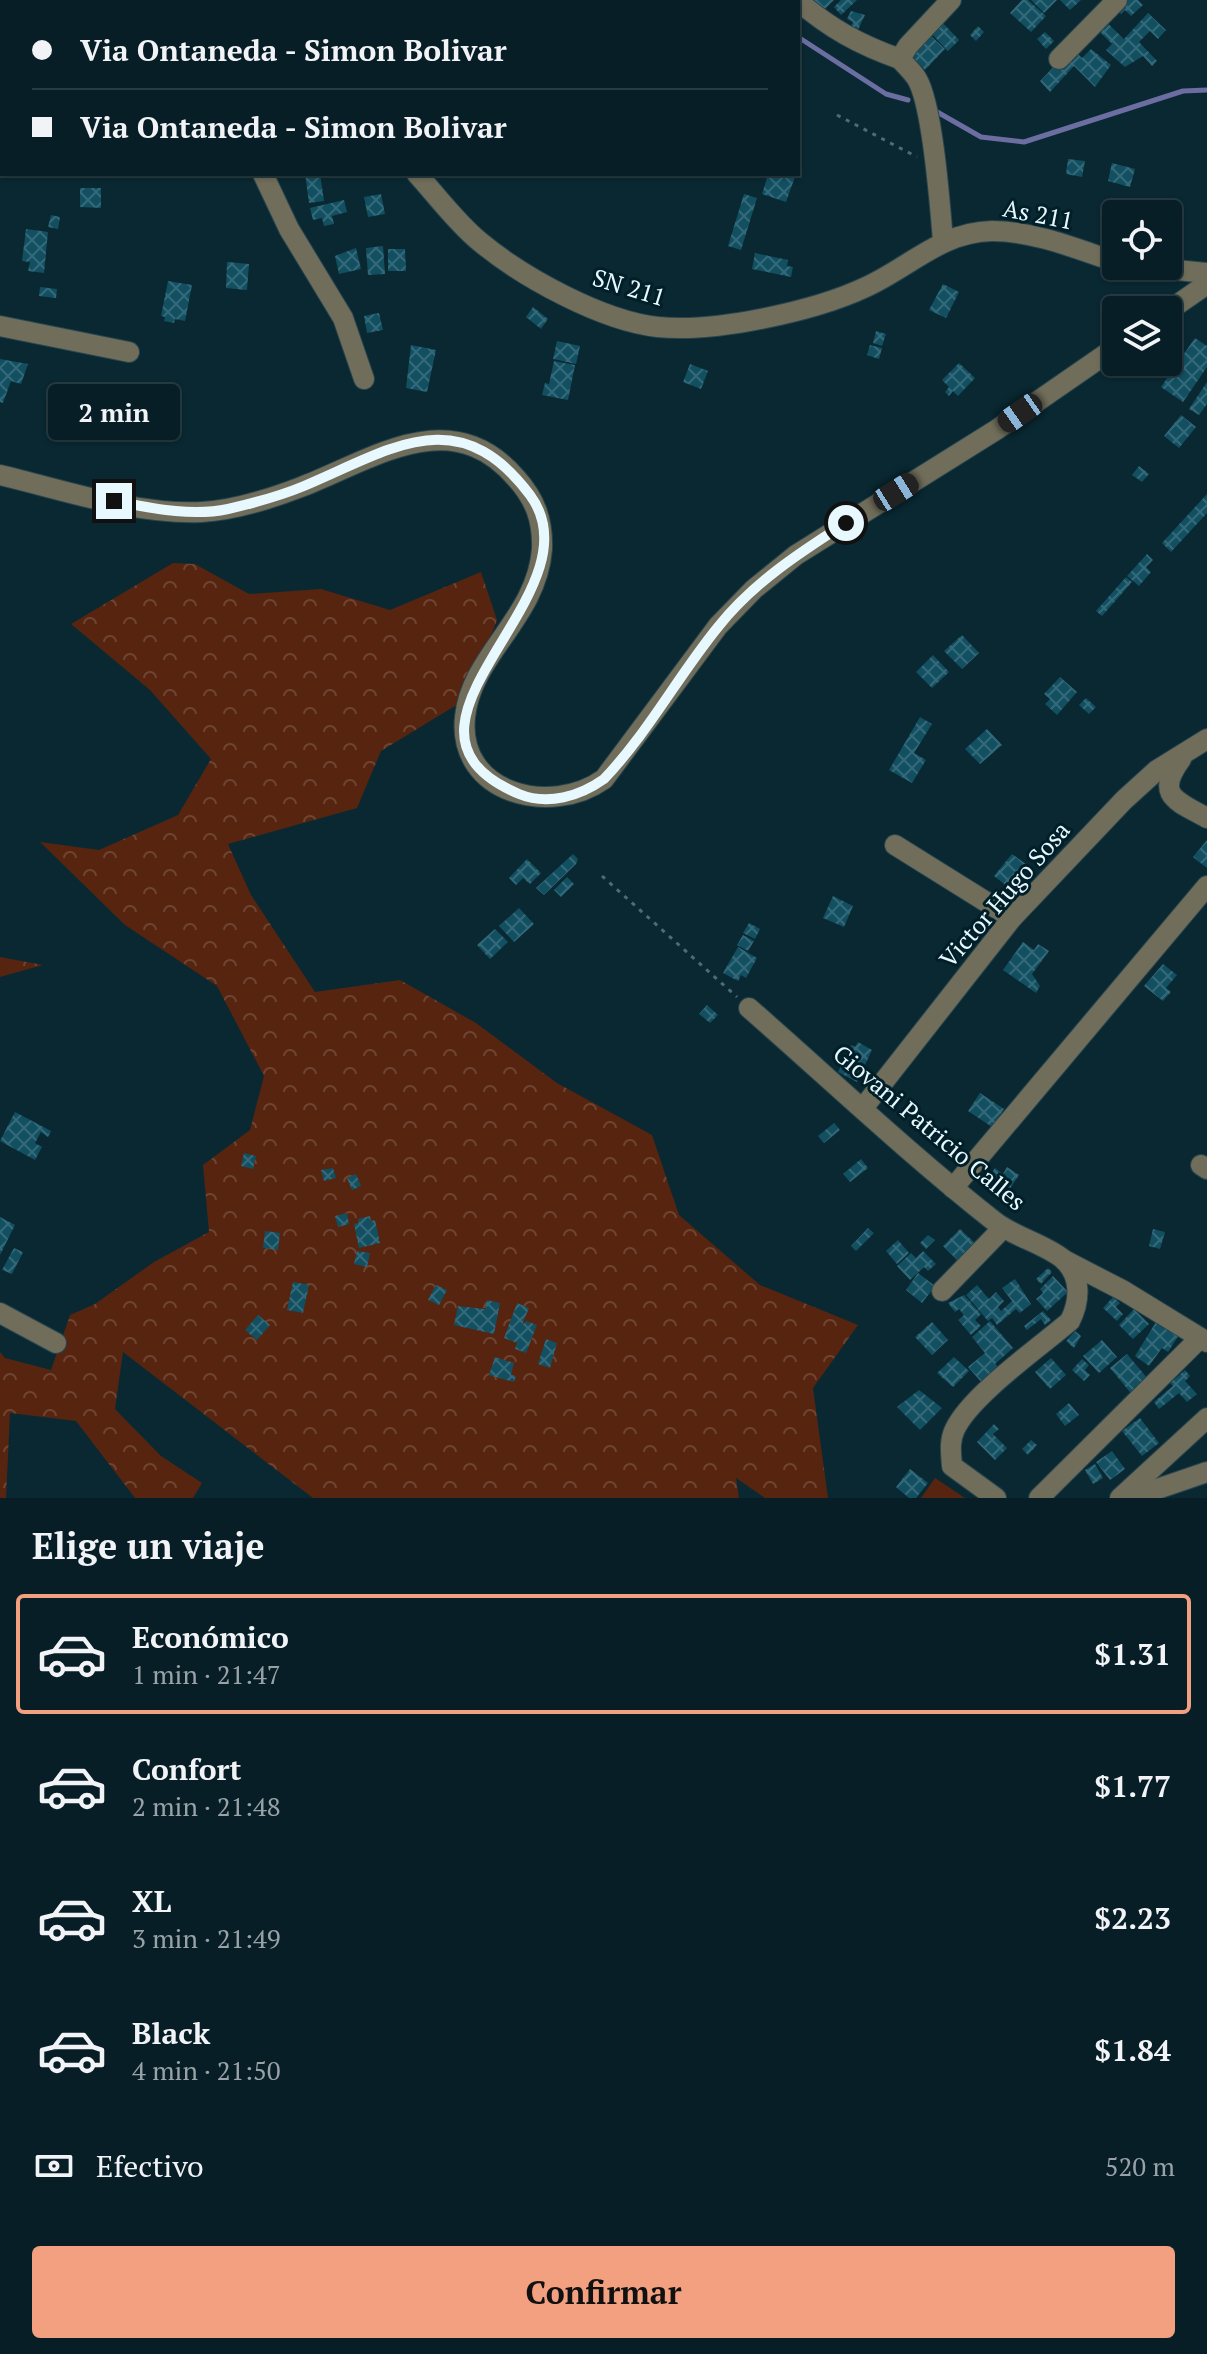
<!DOCTYPE html>
<html lang="es">
<head>
<meta charset="utf-8">
<style>
	:root { --surface:#071e26; --page:#10272e; --text:#f1f3f6; --muted:#98a2a7; --line:#283c43; --accent:#f2a080 }
	body { margin:0; font-family:"PT Serif",serif; background:var(--page); color:var(--text); height:100vh; display:flex; flex-direction:column; font-size:30px; white-space:nowrap }
	* { box-sizing:border-box; margin:0 }
	p { font-size:26px; color:var(--muted) }
	.icon { flex:none; width:44px; height:44px; fill:none; stroke:currentColor; stroke-width:2; stroke-linecap:round; stroke-linejoin:round }
	.map { position:relative; height:1498px; overflow:hidden }
	.side { display:flex; flex-direction:column; background:var(--surface); flex:1 }
	.side>* { flex:none }
	.guide { position:absolute; left:0px; top:0px; width:800px; height:176px; box-shadow:0 2px 6px #0004,0 0 0 2px var(--line); display:grid; align-content:center; height:176px; padding:0 32px; background:var(--surface) }
	.tools { position:absolute; left:1102px; top:200px; display:grid; gap:16px }
	.tools a { display:grid; place-items:center; width:80px; height:80px; border-radius:8px; background:var(--surface); box-shadow:0 2px 6px #0004,0 0 0 2px var(--line); font-size:40px }
	.end { position:absolute; width:36px; height:36px; margin:-18px; border:10px solid #e7f8fe; background:#111; box-shadow:0 0 0 4px #111 }
	.from { border-radius:50% }
	.bubble { position:absolute; height:56px; border-radius:8px; background:var(--surface); box-shadow:0 2px 6px #0004,0 0 0 2px var(--line); font-size:26px; font-weight:700; line-height:56px; text-align:center }
	.car { position:absolute; width:24px; height:48px; margin:-24px -12px; border-radius:10px; box-shadow:0 0 6px 2px #0007; background:linear-gradient(#222 24%,#8ab4d8 0 40%,#222 0 76%,#8ab4d8 0 86%,#222 0) }
	.guide b { display:flex; align-items:center; gap:28px; height:76px; font-size:30px }
	.guide b+b { border-top:2px solid var(--line) }
	.guide i { width:20px; height:20px; background:var(--text) }
	ul { padding:0; list-style:none }
	li { display:flex; align-items:center; gap:24px; height:120px; margin:0 16px 12px; padding:0 16px; border:4px solid transparent; border-radius:8px }
	li div { flex:1 }
	li b { display:block; font-size:30px }
	li em { font-style:normal; font-weight:700 }
	li.current { border-color:var(--accent) }
	li>.icon { width:72px; height:72px; stroke-width:1.5 }
	h2 { padding:0 32px; font-size:36px; line-height:96px }
	.pay { display:flex; align-items:center; gap:20px; height:88px; padding:0 32px; font-size:30px }
	.pay p { margin-inline-start:auto }
	.cta { display:flex; gap:16px; margin-top:auto; padding:16px 32px }
	.cta a { flex:1; height:92px; border-radius:8px; background:var(--accent); color:#111; font-size:32px; font-weight:700; line-height:92px; text-align:center }
	.map>svg:first-child { display:block }
</style>
</head>
<body>
<div class="map">
<svg width="1207" height="1498" viewBox="0 0 1207 1498">
	<defs>
		<pattern id="forest-crowns" width="20" height="18" patternUnits="userSpaceOnUse" patternTransform="scale(2)"><rect width="20" height="18" fill="#56240f"/><path d="M2 6a3 3 0 1 1 6 0M12 15a3 3 0 1 1 6 0" fill="none" stroke="#6e4533"/></pattern>
		<pattern id="building-cross-hatch" width="8" height="8" patternUnits="userSpaceOnUse" patternTransform="scale(2)"><rect width="8" height="8" fill="#114f61"/><path d="M0 0l8 8M0 8l8-8" fill="none" stroke="#346979"/></pattern>
	</defs>
	<rect width="100%" height="100%" fill="#092832"/>
	<g fill="url(#forest-crowns)">
		<polygon points="173,563 195,564 249,594 321,589 390,610 481,572 497,620 468,698 381,751 357,808 228,844 251,895 315,992 400,980 476,1023 557,1083 652,1135 679,1215 760,1285 858,1325 813,1388 828,1498 765,1498 736,1478 739,1498 313,1498 123,1352 115,1409 161,1456 202,1483 193,1498 135,1498 76,1421 10,1413 6,1498 0,1498 0,1352 5,1358 51,1370 70,1315 95,1304 154,1262 209,1232 203,1165 250,1130 264,1076 217,986 125,925 40,842 99,850 178,815 211,759 150,690 71,624"/>
		<polygon points="0,957 43,965 0,977"/>
	</g>
	<polygon fill="#56240f" points="935,1478 965,1498 921,1498"/>
	<g fill="none" stroke-linecap="round" stroke-linejoin="round">
		<g stroke="#6c6ea2" stroke-width="5">
			<polyline points="739,0 742,2"/>
			<polyline points="798,37 886,94 908,100"/>
			<polyline points="932,109 981,137 1024,142 1183,91 1207,90"/>
		</g>
	</g>
	<g fill="url(#building-cross-hatch)">
		<polygon points="813,0 834,0 824,10"/>
		<polygon points="841,0 857,0 841,15 834,7"/>
		<polygon points="1022,0 1028,0 1046,16 1031,32 1010,13"/>
		<polygon points="1031,0 1057,0 1044,13"/>
		<polygon points="1060,0 1081,0 1070,10"/>
		<polygon points="1119,0 1138,0 1143,5 1131,16 1125,10 1121,14 1113,6"/>
		<polygon points="851,11 865,15 856,34 849,30 853,22 847,19"/>
		<polygon points="1148,13 1166,30 1158,39 1150,31 1139,42 1157,61 1152,66 1143,56 1125,67 1106,50 1112,44 1093,25 1101,17 1124,39"/>
		<polygon points="941,21 959,40 948,51 930,32"/>
		<polygon points="978,26 984,32 976,41 970,35"/>
		<polygon points="1045,32 1054,41 1046,49 1037,39"/>
		<polygon points="929,34 945,49 925,70 910,54"/>
		<polygon points="1072,48 1082,58 1091,49 1111,65 1095,87 1074,66 1050,92 1040,81"/>
		<polygon points="1068,159 1085,161 1082,177 1066,174"/>
		<polygon points="1112,163 1135,169 1130,187 1108,181"/>
		<polygon points="305,174 320,174 324,201 309,203"/>
		<polygon points="758,174 796,174 786,202 762,194 767,178"/>
		<polygon points="80,188 101,188 101,208 80,207"/>
		<polygon points="381,194 385,214 368,217 364,197"/>
		<polygon points="744,194 757,198 741,250 728,246"/>
		<polygon points="344,200 347,212 332,216 334,224 324,226 322,218 313,220 310,208"/>
		<polygon points="51,215 60,217 58,229 48,227"/>
		<polygon points="26,229 48,232 44,273 28,271 30,262 22,261"/>
		<polygon points="383,246 385,274 368,275 366,248"/>
		<polygon points="356,248 361,269 339,274 335,256"/>
		<polygon points="388,249 405,249 406,271 388,271"/>
		<polygon points="755,253 788,260 787,266 793,267 791,277 752,269"/>
		<polygon points="227,262 249,264 247,290 226,288"/>
		<polygon points="168,281 192,285 185,321 175,319 174,323 164,321 165,317 161,316"/>
		<polygon points="943,284 959,292 946,318 929,310"/>
		<polygon points="40,287 57,289 56,298 39,296"/>
		<polygon points="533,307 548,319 541,329 526,317"/>
		<polygon points="379,313 383,330 367,333 364,316"/>
		<polygon points="876,331 886,334 882,346 873,343"/>
		<polygon points="1195,338 1207,346 1207,367 1183,402 1161,387"/>
		<polygon points="557,341 580,346 576,364 553,359"/>
		<polygon points="411,345 436,350 427,392 406,388"/>
		<polygon points="870,345 882,348 879,359 867,355"/>
		<polygon points="0,359 28,364 21,384 11,381 3,403 0,402"/>
		<polygon points="554,361 575,365 568,400 542,395 545,383 549,384"/>
		<polygon points="1122,362 1148,362 1138,375"/>
		<polygon points="959,363 975,378 958,396 953,391 949,396 945,392 949,387 942,380"/>
		<polygon points="690,364 708,371 701,389 683,382"/>
		<polygon points="1207,382 1207,404 1199,415 1189,409"/>
		<polygon points="1181,415 1196,427 1179,448 1164,436"/>
		<polygon points="1139,466 1149,474 1142,482 1132,475"/>
		<polygon points="1207,494 1207,513 1171,552 1162,543"/>
		<polygon points="1147,554 1153,560 1146,567 1151,572 1139,586 1127,576"/>
		<polygon points="1126,577 1132,582 1102,616 1096,611"/>
		<polygon points="962,635 979,653 962,669 944,651"/>
		<polygon points="933,655 949,672 932,688 916,672"/>
		<polygon points="1060,677 1077,692 1057,715 1045,704 1050,699 1044,694"/>
		<polygon points="1086,698 1096,707 1089,714 1079,705"/>
		<polygon points="920,717 932,724 914,753 926,760 912,783 889,770"/>
		<polygon points="987,729 1002,745 980,764 965,749"/>
		<polygon points="1207,840 1207,868 1193,857"/>
		<polygon points="573,854 578,859 576,864 544,895 536,888"/>
		<polygon points="1012,854 1030,867 1012,890 994,876"/>
		<polygon points="527,859 541,873 530,884 523,878 516,885 509,878"/>
		<polygon points="567,877 574,884 561,897 554,890"/>
		<polygon points="833,896 853,906 844,927 823,918"/>
		<polygon points="519,908 534,924 514,942 499,926"/>
		<polygon points="749,923 760,929 755,939 743,933"/>
		<polygon points="495,929 508,942 490,959 477,945"/>
		<polygon points="743,935 754,941 748,951 737,945"/>
		<polygon points="1023,942 1034,950 1038,944 1049,951 1032,974 1040,986 1036,993 1003,970"/>
		<polygon points="738,947 757,958 746,978 741,975 738,981 723,973"/>
		<polygon points="1163,964 1177,975 1166,988 1171,992 1163,1001 1144,986"/>
		<polygon points="707,1005 718,1015 710,1023 699,1014"/>
		<polygon points="858,1042 872,1050 857,1082 838,1072 851,1045 855,1047"/>
		<polygon points="980,1093 1004,1109 992,1127 968,1111"/>
		<polygon points="15,1112 51,1131 48,1137 41,1132 35,1143 42,1147 35,1160 0,1141"/>
		<polygon points="834,1123 840,1130 824,1143 818,1136"/>
		<polygon points="244,1153 256,1156 253,1169 241,1166"/>
		<polygon points="861,1159 868,1168 850,1182 843,1174"/>
		<polygon points="1007,1167 1019,1175 1003,1199 983,1186 995,1168 1003,1174"/>
		<polygon points="333,1168 336,1178 324,1181 321,1170"/>
		<polygon points="356,1174 361,1186 352,1190 347,1178"/>
		<polygon points="347,1213 349,1224 338,1227 335,1216"/>
		<polygon points="370,1216 371,1221 375,1220 380,1243 359,1248 354,1224 359,1223 358,1219"/>
		<polygon points="0,1217 15,1225 0,1255"/>
		<polygon points="868,1228 874,1233 856,1251 851,1246"/>
		<polygon points="960,1229 975,1243 958,1261 943,1246"/>
		<polygon points="1153,1229 1165,1232 1160,1249 1149,1246"/>
		<polygon points="265,1231 280,1233 278,1250 263,1248"/>
		<polygon points="928,1235 935,1240 926,1249 920,1243"/>
		<polygon points="898,1240 909,1253 897,1264 886,1251"/>
		<polygon points="14,1248 23,1252 12,1274 2,1270"/>
		<polygon points="357,1251 370,1253 367,1267 354,1264"/>
		<polygon points="923,1251 936,1264 928,1271 924,1267 910,1280 897,1266 911,1253 916,1258"/>
		<polygon points="1048,1268 1052,1272 1041,1284 1036,1279"/>
		<polygon points="918,1273 935,1286 922,1303 906,1290"/>
		<polygon points="1053,1276 1068,1292 1047,1311 1036,1299 1043,1293 1040,1289"/>
		<polygon points="1015,1279 1031,1304 1020,1313 1016,1309 997,1325 992,1318 988,1321 966,1295 977,1285 989,1299 996,1292 1004,1301 998,1307 1001,1311 1012,1301 1002,1288"/>
		<polygon points="293,1282 309,1285 303,1313 287,1310"/>
		<polygon points="436,1285 447,1290 439,1305 428,1300"/>
		<polygon points="964,1295 981,1314 975,1320 981,1326 971,1335 958,1320 964,1315 959,1309 955,1312 948,1303"/>
		<polygon points="1113,1297 1120,1303 1116,1307 1123,1314 1117,1321 1103,1308"/>
		<polygon points="487,1300 500,1303 494,1334 454,1325 458,1306 485,1309"/>
		<polygon points="517,1303 529,1308 522,1325 526,1321 537,1325 526,1353 515,1349 517,1343 504,1338"/>
		<polygon points="1134,1309 1149,1324 1133,1339 1119,1325"/>
		<polygon points="1043,1311 1051,1320 1045,1325 1041,1319 1027,1330 1024,1326"/>
		<polygon points="258,1315 270,1325 257,1340 245,1330"/>
		<polygon points="990,1321 1013,1348 995,1364 1000,1369 983,1384 968,1367 985,1353 972,1337"/>
		<polygon points="932,1322 948,1340 932,1355 915,1337"/>
		<polygon points="1156,1322 1179,1335 1168,1352 1162,1348 1149,1366 1135,1356"/>
		<polygon points="1075,1331 1081,1336 1074,1348 1066,1341"/>
		<polygon points="546,1339 557,1343 550,1368 538,1364"/>
		<polygon points="1102,1340 1117,1357 1099,1373 1083,1356"/>
		<polygon points="1127,1354 1148,1379 1134,1397 1110,1368"/>
		<polygon points="495,1357 514,1363 511,1375 516,1376 514,1382 489,1375"/>
		<polygon points="954,1357 969,1371 953,1387 937,1373"/>
		<polygon points="1051,1358 1066,1375 1050,1389 1035,1372"/>
		<polygon points="1082,1359 1089,1365 1085,1370 1090,1375 1084,1381 1072,1370"/>
		<polygon points="1185,1370 1190,1376 1185,1381 1197,1394 1187,1402 1179,1393 1159,1409 1154,1402 1173,1386 1170,1383"/>
		<polygon points="919,1390 942,1408 920,1430 897,1407"/>
		<polygon points="1069,1403 1079,1415 1065,1426 1056,1414"/>
		<polygon points="1140,1418 1159,1443 1142,1456 1122,1431"/>
		<polygon points="994,1424 999,1429 993,1434 1007,1448 995,1460 977,1442"/>
		<polygon points="1031,1440 1037,1445 1028,1455 1022,1449"/>
		<polygon points="1112,1451 1125,1469 1110,1480 1096,1462"/>
		<polygon points="1095,1464 1103,1478 1093,1484 1085,1470"/>
		<polygon points="910,1469 928,1483 916,1498 909,1498 896,1487"/>
	</g>
	<g fill="none" stroke-linecap="round" stroke-linejoin="round">
		<g stroke="#28454f" stroke-width="22">
			<g id="minor">
				<path d="M797 0C829 28 860 45 900 59"/>
				<polyline points="1059,59 1117,0"/>
				<polyline points="0,90 2,90"/>
				<polyline points="263,174 289,229 343,318 364,379"/>
				<path d="M417 174C437 196 456 222 479 241 522 277 602 321 658 327 715 333 815 311 866 287 910 267 941 232 992 231 1034 231 1077 249 1116 262"/>
				<path d="M943 241C940 206 933 106 917 79 913 72 905 65 900 59L908 46 951 0"/>
				<polyline points="1136,266 1207,273"/>
				<polyline points="1168,311 1207,284"/>
				<polyline points="0,326 129,352"/>
				<path d="M0 475C64 490 135 515 202 512 235 510 270 499 301 487 372 460 451 402 516 478 535 499 543 520 542 549 537 618 471 655 465 717 457 794 551 817 604 779L718 626 754 589 796 555 996 430 1116 347"/>
				<path d="M1181 759C1154 796 1177 801 1207 818"/>
				<polyline points="895,845 1012,918"/>
				<path d="M749 1008C830 1079 909 1154 994 1221 1014 1237 1043 1243 1063 1259 1082 1276 1080 1301 1070 1321 1040 1347 971 1395 955 1429 949 1441 951 1453 952 1466L996 1498"/>
				<polyline points="863,1108 1012,918 1124,800 1157,770 1207,739"/>
				<polyline points="1201,1165 1207,1169"/>
				<polyline points="953,1188 1207,886"/>
				<polyline points="1064,1260 1124,1291 1207,1342"/>
				<polyline points="942,1291 1003,1228"/>
				<polyline points="0,1313 56,1343"/>
				<polyline points="1039,1498 1200,1338"/>
				<polyline points="1120,1498 1207,1418"/>
				<polyline points="1131,1498 1207,1472"/>
			</g>
		</g>
		<g stroke="#506b74" stroke-width="3" stroke-dasharray="4 6" stroke-linecap="butt">
			<polyline points="837,115 917,157"/>
			<polyline points="602,876 737,997"/>
		</g>
		<use href="#minor" stroke="#706d5a" stroke-width="20"/>
	</g>
	<g fill="none" stroke-linecap="round" stroke-linejoin="round">
		<path stroke="#e7f8fe" stroke-width="10" d="M114 501C151 508 191 517 228 509 254 503 280 496 304 486 390 450 458 399 530 495 604 595 360 727 519 794 548 806 580 796 604 779 648 733 678 676 718 627 753 583 799 553 846 523"/>
	</g>
	<g text-anchor="middle" stroke-width="6" stroke-linejoin="round" paint-order="stroke">
		<g font-size="24" fill="#e7f8fe" stroke="#011f28">
			<text transform="translate(1038 215) rotate(11)" y="8">As 211</text>
			<text transform="translate(629 288) rotate(17)" y="8">SN 211</text>
			<text transform="translate(1005 895) rotate(-49)" y="8">Victor Hugo Sosa</text>
			<text transform="translate(929 1128) rotate(40)" y="8">Giovani Patricio Calles</text>
		</g>
	</g>
</svg>
<div class="tools">
<a><svg class="icon" aria-label="locate" viewBox="0 0 24 24"><circle cx="12" cy="12" r="6"/><path d="M12 2v4M12 18v4M2 12h4M18 12h4"/></svg></a>
<a><svg class="icon" aria-label="layers" viewBox="0 0 24 24"><path d="M12 4l9 5-9 5-9-5zM3 14l9 5 9-5"/></svg></a>
</div>
<i class="end from" style="left:846px;top:523px"></i>
<i class="end" style="left:114px;top:501px"></i>
<div class="bubble" style="left:48px;top:384px;width:132px">2 min</div>
<i class="car" style="left:1020px;top:413px;rotate:235deg"></i>
<i class="car" style="left:896px;top:492px;rotate:58deg"></i>
<div class="guide">
<b><i class="from"></i>Via Ontaneda - Simon Bolivar</b>
<b><i></i>Via Ontaneda - Simon Bolivar</b>
</div>
</div>
<section class="side">
<h2>Elige un viaje</h2>
<ul>
<li class="current"><svg class="icon" aria-label="car" viewBox="0 0 24 24"><path d="M5 17H2v-5l4-1 3-4h7l3 4 3 1v5h-3M9 17h6M6 11h13"/><circle cx="7" cy="17" r="2"/><circle cx="17" cy="17" r="2"/></svg><div><b>Económico</b><p>1 min · 21:47</p></div><em>$1.31</em></li>
<li><svg class="icon" aria-label="car" viewBox="0 0 24 24"><path d="M5 17H2v-5l4-1 3-4h7l3 4 3 1v5h-3M9 17h6M6 11h13"/><circle cx="7" cy="17" r="2"/><circle cx="17" cy="17" r="2"/></svg><div><b>Confort</b><p>2 min · 21:48</p></div><em>$1.77</em></li>
<li><svg class="icon" aria-label="car" viewBox="0 0 24 24"><path d="M5 17H2v-5l4-1 3-4h7l3 4 3 1v5h-3M9 17h6M6 11h13"/><circle cx="7" cy="17" r="2"/><circle cx="17" cy="17" r="2"/></svg><div><b>XL</b><p>3 min · 21:49</p></div><em>$2.23</em></li>
<li><svg class="icon" aria-label="car" viewBox="0 0 24 24"><path d="M5 17H2v-5l4-1 3-4h7l3 4 3 1v5h-3M9 17h6M6 11h13"/><circle cx="7" cy="17" r="2"/><circle cx="17" cy="17" r="2"/></svg><div><b>Black</b><p>4 min · 21:50</p></div><em>$1.84</em></li>
</ul>
<div class="pay"><svg class="icon" aria-label="cash" viewBox="0 0 24 24"><path d="M3 7h18v10H3z"/><circle cx="12" cy="12" r="2"/></svg>Efectivo<p>520 m</p></div>
<div class="cta"><a>Confirmar</a></div>
</section>
</body>
</html>
